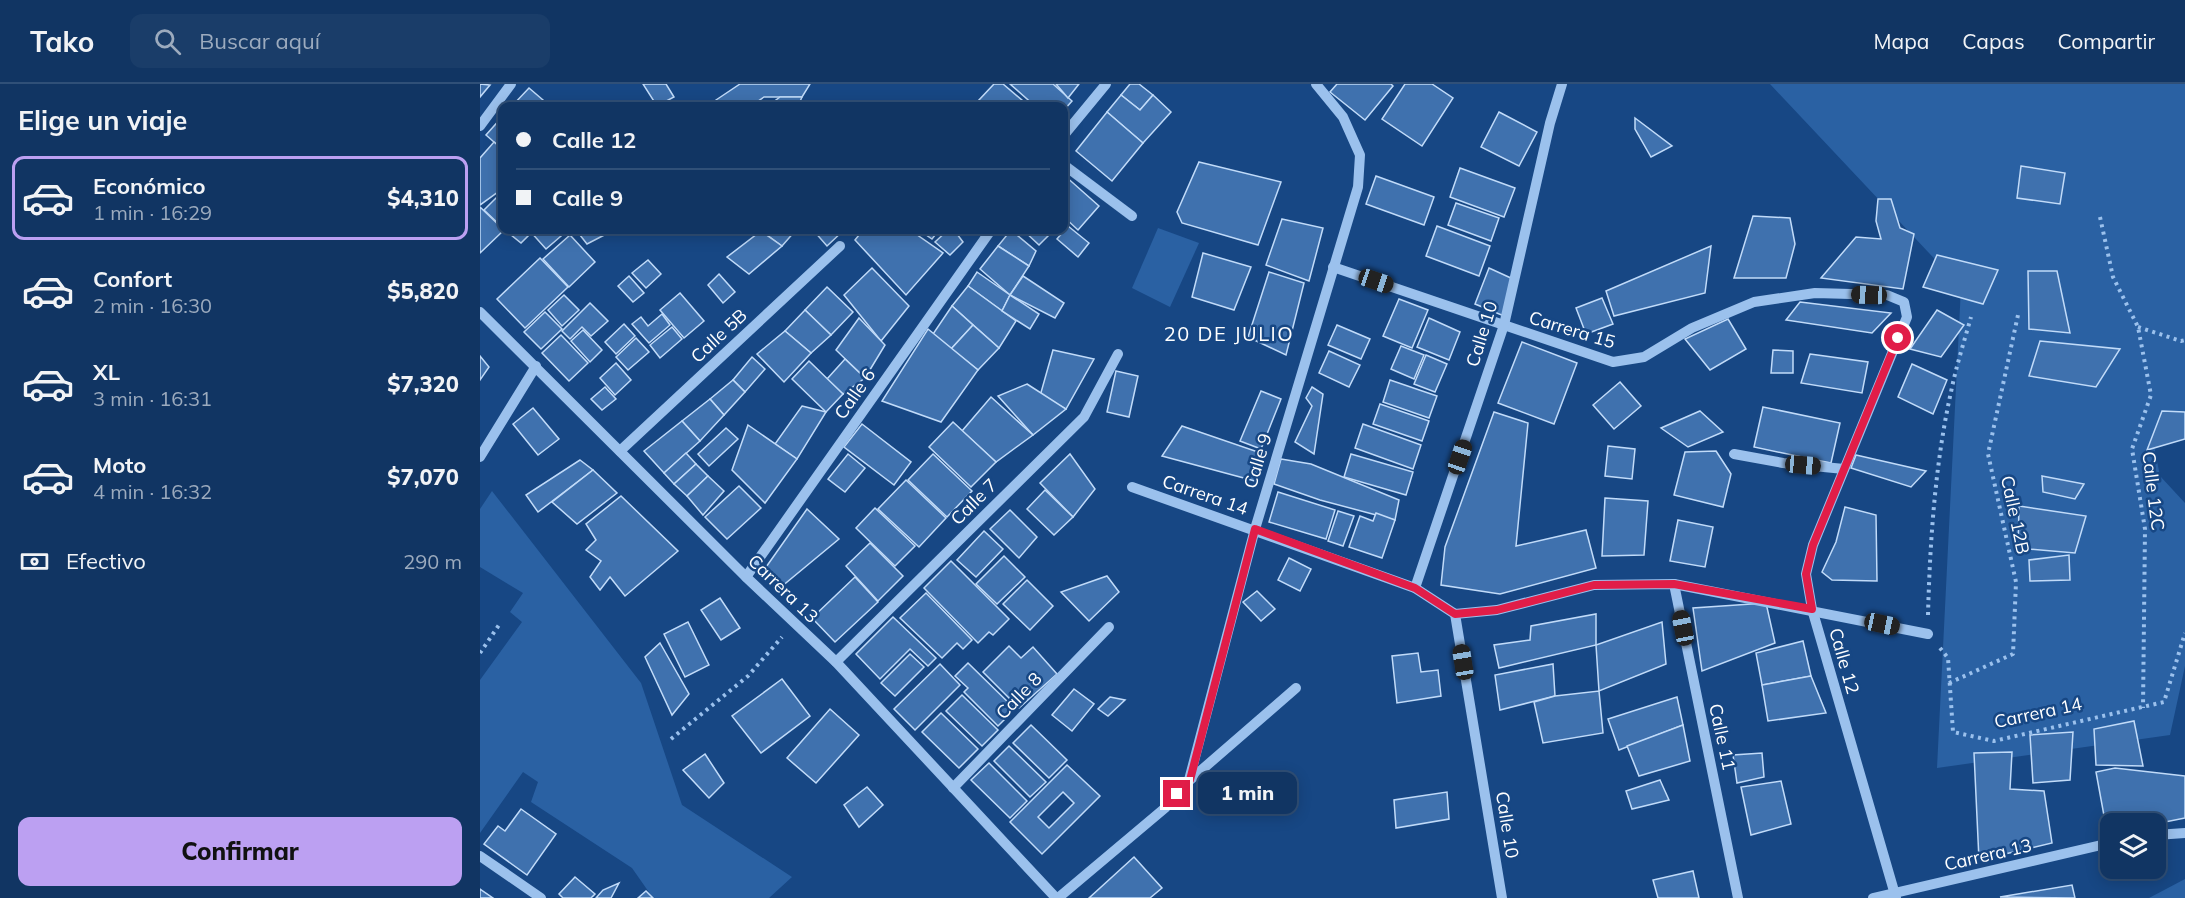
<!DOCTYPE html>
<html lang="es">
<head>
<meta charset="utf-8">
<style>
	:root { --surface:#113563; --page:#1a3d69; --text:#f1f3f6; --muted:#9cabbe; --line:#305078; --accent:#bca0f2 }
	body { margin:0; font-family:Mulish,sans-serif; background:var(--page); color:var(--text); height:100vh; display:flex; flex-direction:column; font-size:22px; white-space:nowrap }
	* { box-sizing:border-box; margin:0 }
	p { font-size:20px; color:var(--muted) }
	.icon { flex:none; width:33px; height:33px; fill:none; stroke:currentColor; stroke-width:2; stroke-linecap:round; stroke-linejoin:round }
	.map { position:relative; flex:1; overflow:hidden }
	.sheet { display:flex; flex-direction:column; background:var(--surface); width:480px }
	.sheet>* { flex:none }
	.hud { position:absolute; left:18px; top:18px; width:570px; height:132px; border-radius:12px; box-shadow:0 3px 15px #0003,0 0 0 2px var(--line); display:grid; align-content:center; height:132px; padding:0 18px; background:var(--surface) }
	.buttons { position:absolute; left:1620px; top:729px; display:grid; gap:12px }
	.buttons a { display:grid; place-items:center; width:66px; height:66px; border-radius:12px; background:var(--surface); box-shadow:0 3px 15px #0003,0 0 0 2px var(--line); font-size:30px }
	.end { position:absolute; width:27px; height:27px; margin:-14px; border:8px solid #e11d48; background:#fff; box-shadow:0 0 0 3px #fff }
	.from { border-radius:50% }
	.bubble { position:absolute; height:42px; border-radius:12px; background:var(--surface); box-shadow:0 3px 15px #0003,0 0 0 2px var(--line); font-size:20px; font-weight:800; line-height:42px; text-align:center }
	.car { position:absolute; width:18px; height:36px; margin:-18px -9px; border-radius:8px; box-shadow:0 0 4px 2px #0007; background:linear-gradient(#222 24%,#8ab4d8 0 40%,#222 0 76%,#8ab4d8 0 86%,#222 0) }
	.hud b { display:flex; align-items:center; gap:21px; height:57px; font-size:22px }
	.hud b+b { border-top:2px solid var(--line) }
	.hud i { width:15px; height:15px; background:var(--text) }
	ul { padding:0; list-style:none }
	li { display:flex; align-items:center; gap:18px; height:84px; margin:0 12px 9px; padding:0 6px; border:3px solid transparent; border-radius:12px }
	li div { flex:1 }
	li b { display:block; font-size:22px }
	li em { font-style:normal; font-weight:800 }
	li.active { border-color:var(--accent) }
	li>.icon { width:54px; height:54px; stroke-width:1.5 }
	h2 { padding:0 18px; font-size:27px; line-height:72px }
	.pay { display:flex; align-items:center; gap:15px; height:66px; padding:0 18px; font-size:22px }
	.pay p { margin-inline-start:auto }
	.cta { display:flex; gap:12px; margin-top:auto; padding:12px 18px }
	.cta a { flex:1; height:69px; border-radius:12px; background:var(--accent); color:#111; font-size:24px; font-weight:800; line-height:69px; text-align:center }
	header { display:flex; align-items:center; gap:36px; box-sizing:border-box; height:84px; padding:0 30px; background:var(--surface); border-bottom:2px solid var(--line) }
	header strong { font-size:28px }
	nav { display:flex; gap:33px; margin-inline-start:auto; font-size:21px }
	.search { width:420px; height:54px; background:var(--page); display:flex; align-items:center; gap:15px; box-sizing:border-box; padding:0 21px; border-radius:12px; color:var(--muted); font-size:22px }
	main { display:flex; flex:1; min-height:0 }
	.map>svg:first-child { display:block }
</style>
</head>
<body>
<header>
<strong>Tako</strong>
<div class="search"><svg class="icon" aria-label="search" viewBox="0 0 24 24"><circle cx="10" cy="10" r="6"/><path d="M15 15l6 6"/></svg>Buscar aquí</div>
<nav><a>Mapa</a><a>Capas</a><a>Compartir</a></nav>
</header>
<main>
<section class="sheet">
<h2>Elige un viaje</h2>
<ul>
<li class="active"><svg class="icon" aria-label="car" viewBox="0 0 24 24"><path d="M5 17H2v-5l4-1 3-4h7l3 4 3 1v5h-3M9 17h6M6 11h13"/><circle cx="7" cy="17" r="2"/><circle cx="17" cy="17" r="2"/></svg><div><b>Económico</b><p>1 min · 16:29</p></div><em>$4,310</em></li>
<li><svg class="icon" aria-label="car" viewBox="0 0 24 24"><path d="M5 17H2v-5l4-1 3-4h7l3 4 3 1v5h-3M9 17h6M6 11h13"/><circle cx="7" cy="17" r="2"/><circle cx="17" cy="17" r="2"/></svg><div><b>Confort</b><p>2 min · 16:30</p></div><em>$5,820</em></li>
<li><svg class="icon" aria-label="car" viewBox="0 0 24 24"><path d="M5 17H2v-5l4-1 3-4h7l3 4 3 1v5h-3M9 17h6M6 11h13"/><circle cx="7" cy="17" r="2"/><circle cx="17" cy="17" r="2"/></svg><div><b>XL</b><p>3 min · 16:31</p></div><em>$7,320</em></li>
<li><svg class="icon" aria-label="car" viewBox="0 0 24 24"><path d="M5 17H2v-5l4-1 3-4h7l3 4 3 1v5h-3M9 17h6M6 11h13"/><circle cx="7" cy="17" r="2"/><circle cx="17" cy="17" r="2"/></svg><div><b>Moto</b><p>4 min · 16:32</p></div><em>$7,070</em></li>
</ul>
<div class="pay"><svg class="icon" aria-label="cash" viewBox="0 0 24 24"><path d="M3 7h18v10H3z"/><circle cx="12" cy="12" r="2"/></svg>Efectivo<p>290 m</p></div>
<div class="cta"><a>Confirmar</a></div>
</section>
<div class="map">
<svg width="1705" height="814" viewBox="0 0 1705 814">
	<rect width="100%" height="100%" fill="#174784"/>
	<g fill="#2a61a3">
		<polygon points="1290,0 1705,0 1705,327 1673,357 1680,392 1705,419 1705,582 1690,651 1457,684 1481,203"/>
		<polygon points="678,144 719,159 690,223 652,204"/>
		<polygon points="12,407 161,599 202,721 312,793 289,814 173,814 152,784 51,718 58,698 43,688 0,749 0,596 42,538 30,528 43,509 0,483 0,425"/>
		<polygon points="1705,795 1705,814 1669,814"/>
	</g>
	<g fill="#3f71ae" stroke="#c1dbf9" stroke-width="1.5" fill-rule="evenodd">
		<polygon points="0,0 10,1 0,13"/>
		<polygon points="163,0 186,0 194,13 177,22"/>
		<polygon points="260,0 330,0 322,13 284,13 271,22 242,22 236,16"/>
		<polygon points="514,0 523,0 549,22 507,22 499,16"/>
		<polygon points="530,0 573,0 592,17 584,26 584,22 555,22"/>
		<polygon points="576,0 599,0 588,14"/>
		<polygon points="650,0 659,0 673,11 660,26 641,11"/>
		<polygon points="857,0 911,0 913,2 885,36 850,8"/>
		<polygon points="925,0 952,0 973,14 942,62 902,35"/>
		<polygon points="49,4 70,22 32,22"/>
		<polygon points="641,11 660,26 673,11 691,28 663,59 627,28"/>
		<polygon points="300,13 322,13 318,22 288,22"/>
		<polygon points="627,28 663,59 632,97 596,67"/>
		<polygon points="1019,28 1057,48 1039,82 1001,63"/>
		<polygon points="22,33 22,65 6,51"/>
		<polygon points="1155,34 1192,62 1171,73 1155,45"/>
		<polygon points="14,58 22,65 22,105 0,121 0,74"/>
		<polygon points="719,78 801,98 778,161 702,139 697,128"/>
		<polygon points="1541,82 1585,89 1580,120 1537,114"/>
		<polygon points="980,84 1035,104 1024,133 970,113"/>
		<polygon points="584,91 619,122 598,146 584,133"/>
		<polygon points="896,92 954,113 944,141 886,120"/>
		<polygon points="17,113 22,118 22,143 4,126"/>
		<polygon points="1398,115 1411,115 1420,144 1434,150 1423,205 1341,194 1376,153 1401,155 1396,137"/>
		<polygon points="976,119 1019,134 1011,157 968,141"/>
		<polygon points="0,123 24,146 0,169"/>
		<polygon points="1273,132 1310,134 1315,160 1306,194 1254,194"/>
		<polygon points="802,135 843,144 829,197 786,181"/>
		<polygon points="588,142 609,159 598,173 577,155"/>
		<polygon points="957,142 1010,162 999,192 946,172"/>
		<polygon points="25,146 49,146 52,148 41,159"/>
		<polygon points="49,146 88,146 66,165"/>
		<polygon points="96,146 134,146 107,160"/>
		<polygon points="280,146 316,146 302,162"/>
		<polygon points="333,146 364,146 347,162"/>
		<polygon points="383,146 430,146 463,169 426,211 375,156"/>
		<polygon points="439,146 459,146 452,155"/>
		<polygon points="468,146 474,146 483,158 470,171 455,158"/>
		<polygon points="531,146 556,167 549,182 518,162"/>
		<polygon points="543,146 574,146 559,161"/>
		<polygon points="281,147 302,162 269,190 247,173"/>
		<polygon points="90,151 115,178 89,203 63,175"/>
		<polygon points="518,162 549,182 530,211 500,185"/>
		<polygon points="1231,162 1225,209 1134,232 1126,207"/>
		<polygon points="723,169 771,183 754,226 712,213"/>
		<polygon points="1457,171 1518,186 1503,220 1443,203"/>
		<polygon points="60,174 88,203 45,244 17,215"/>
		<polygon points="168,176 181,190 166,204 152,189"/>
		<polygon points="392,184 429,222 401,257 364,211"/>
		<polygon points="1009,184 1033,195 1024,232 995,220"/>
		<polygon points="1548,187 1577,187 1590,249 1549,245"/>
		<polygon points="497,188 530,211 522,227 488,202"/>
		<polygon points="789,188 824,199 806,271 768,253"/>
		<polygon points="239,190 255,208 243,219 228,201"/>
		<polygon points="149,192 164,209 153,218 138,202"/>
		<polygon points="543,192 584,219 575,234 530,211"/>
		<polygon points="488,202 536,237 519,264 472,222"/>
		<polygon points="347,203 373,228 351,251 325,226"/>
		<polygon points="200,209 224,237 204,254 180,226"/>
		<polygon points="84,211 99,226 82,242 68,226"/>
		<polygon points="530,211 559,230 550,245 522,227"/>
		<polygon points="1122,214 1133,240 1106,250 1096,224"/>
		<polygon points="919,215 948,226 932,264 903,252"/>
		<polygon points="1320,218 1411,229 1392,249 1306,236"/>
		<polygon points="110,219 128,237 111,252 102,243 90,255 82,247"/>
		<polygon points="472,222 493,241 471,265 453,250"/>
		<polygon points="325,226 351,251 331,269 305,247"/>
		<polygon points="1457,226 1484,241 1461,273 1430,265"/>
		<polygon points="65,228 82,245 61,265 44,248"/>
		<polygon points="182,230 190,241 169,259 152,240 161,233 168,242"/>
		<polygon points="379,234 405,261 385,294 356,266"/>
		<polygon points="949,234 980,248 969,276 937,263"/>
		<polygon points="1248,235 1266,265 1230,286 1205,255"/>
		<polygon points="144,240 155,252 136,270 125,258"/>
		<polygon points="493,241 519,264 498,286 471,265"/>
		<polygon points="857,241 890,255 881,275 848,261"/>
		<polygon points="192,243 202,255 180,274 170,261"/>
		<polygon points="448,245 498,286 461,338 402,317"/>
		<polygon points="103,246 122,266 110,278 91,257"/>
		<polygon points="305,247 331,269 304,298 277,270"/>
		<polygon points="81,251 108,279 89,297 62,269"/>
		<polygon points="156,254 169,268 148,286 136,273"/>
		<polygon points="1560,257 1640,265 1616,303 1549,292"/>
		<polygon points="1042,258 1097,279 1074,340 1018,319"/>
		<polygon points="921,262 944,271 934,295 911,285"/>
		<polygon points="573,266 614,275 586,325 560,312"/>
		<polygon points="1293,266 1313,267 1313,289 1291,289"/>
		<polygon points="849,267 880,281 869,303 839,289"/>
		<polygon points="1330,270 1388,278 1382,309 1321,299"/>
		<polygon points="946,271 967,280 955,308 934,300"/>
		<polygon points="0,272 9,283 0,296"/>
		<polygon points="272,273 285,285 265,308 253,296"/>
		<polygon points="365,275 385,294 363,310 347,295"/>
		<polygon points="329,277 363,310 346,328 312,295"/>
		<polygon points="136,279 151,296 135,311 120,294"/>
		<polygon points="1432,280 1467,296 1453,330 1418,313"/>
		<polygon points="636,287 658,292 649,333 627,328"/>
		<polygon points="253,296 265,308 244,331 230,315"/>
		<polygon points="910,296 957,312 949,334 903,318"/>
		<polygon points="1140,298 1161,322 1134,345 1113,321"/>
		<polygon points="547,300 586,325 553,351 518,312"/>
		<polygon points="125,303 136,315 122,326 111,315"/>
		<polygon points="832,303 843,310 834,370 815,358 832,322 826,314"/>
		<polygon points="781,307 801,315 781,365 760,357"/>
		<polygon points="511,313 553,351 516,378 482,347"/>
		<polygon points="230,315 244,331 220,357 202,337"/>
		<polygon points="900,320 949,337 942,357 893,340"/>
		<polygon points="322,322 346,328 317,375 295,360"/>
		<polygon points="1283,323 1360,339 1351,379 1274,363"/>
		<polygon points="53,324 79,355 58,371 33,340"/>
		<polygon points="1220,327 1243,348 1208,363 1181,344"/>
		<polygon points="1682,327 1705,328 1705,355 1667,366"/>
		<polygon points="1014,328 1048,339 1036,462 1106,446 1116,484 1020,510 961,501 965,463"/>
		<polygon points="202,337 220,357 184,389 164,367"/>
		<polygon points="473,338 516,378 491,403 449,363"/>
		<polygon points="382,340 431,378 414,401 364,363"/>
		<polygon points="883,340 941,361 933,385 875,364"/>
		<polygon points="268,341 317,375 285,419 252,386"/>
		<polygon points="702,342 778,368 775,397 682,372"/>
		<polygon points="246,344 258,355 229,382 218,370"/>
		<polygon points="1128,362 1155,365 1152,395 1125,392"/>
		<polygon points="1236,367 1251,390 1243,423 1194,411 1205,368"/>
		<polygon points="206,369 216,380 194,400 184,389"/>
		<polygon points="368,370 385,384 365,408 348,395"/>
		<polygon points="453,370 492,407 467,433 428,396"/>
		<polygon points="590,370 615,405 593,433 560,399"/>
		<polygon points="871,370 933,388 926,411 864,393"/>
		<polygon points="1376,371 1446,387 1431,403 1371,384"/>
		<polygon points="801,375 831,380 919,416 915,436 840,416 794,400"/>
		<polygon points="100,376 113,386 58,428 46,411"/>
		<polygon points="216,380 228,392 207,412 194,400"/>
		<polygon points="113,386 137,409 97,440 72,418"/>
		<polygon points="228,392 244,407 223,431 207,412"/>
		<polygon points="1562,392 1604,400 1595,415 1563,408"/>
		<polygon points="426,396 466,434 439,463 398,425"/>
		<polygon points="259,402 281,424 247,455 225,433"/>
		<polygon points="565,406 593,433 574,451 547,425"/>
		<polygon points="798,408 855,426 846,455 789,438"/>
		<polygon points="141,412 198,467 145,512 130,493 120,506 110,493 121,477 106,466 116,456 106,440"/>
		<polygon points="1125,414 1168,417 1164,471 1122,472"/>
		<polygon points="1539,422 1606,432 1595,469 1538,464"/>
		<polygon points="1365,423 1396,431 1397,497 1352,496 1342,488 1356,458"/>
		<polygon points="395,424 435,462 415,482 376,444"/>
		<polygon points="327,425 359,455 301,503 284,486"/>
		<polygon points="530,426 557,453 539,474 510,445"/>
		<polygon points="858,427 874,432 863,462 848,457"/>
		<polygon points="896,429 915,436 902,474 869,463 880,432 893,437"/>
		<polygon points="1198,436 1233,443 1225,483 1190,477"/>
		<polygon points="504,447 523,465 496,493 477,476"/>
		<polygon points="390,459 423,492 398,517 366,482"/>
		<polygon points="1589,471 1590,496 1550,497 1549,476"/>
		<polygon points="524,472 545,493 517,520 496,500"/>
		<polygon points="809,474 831,485 820,507 798,496"/>
		<polygon points="471,477 529,535 513,551 509,548 498,559 444,504"/>
		<polygon points="627,492 639,508 609,537 581,508"/>
		<polygon points="375,493 398,518 355,558 332,534"/>
		<polygon points="547,496 573,522 550,546 523,520"/>
		<polygon points="777,507 795,525 781,537 763,518"/>
		<polygon points="446,509 492,556 483,565 477,559 462,574 420,534"/>
		<polygon points="240,514 260,544 241,556 221,526"/>
		<polygon points="1286,519 1295,559 1222,587 1213,524"/>
		<polygon points="1116,530 1116,561 1019,584 1014,561 1050,556 1051,542"/>
		<polygon points="413,533 456,574 448,582 430,565 400,595 376,570"/>
		<polygon points="208,538 229,581 205,593 184,550"/>
		<polygon points="1182,538 1186,580 1119,607 1116,561"/>
		<polygon points="1323,557 1331,592 1282,601 1276,569"/>
		<polygon points="180,559 209,610 192,631 165,573"/>
		<polygon points="529,562 541,574 553,563 577,590 539,624 503,588"/>
		<polygon points="938,569 941,588 958,586 961,612 917,619 912,572"/>
		<polygon points="430,570 444,583 415,612 401,599"/>
		<polygon points="488,579 535,625 518,642 484,608 488,604 475,592"/>
		<polygon points="460,580 480,601 435,646 414,625"/>
		<polygon points="1073,580 1075,612 1020,626 1015,591"/>
		<polygon points="1331,592 1346,629 1288,637 1282,601"/>
		<polygon points="302,595 330,632 281,669 252,632"/>
		<polygon points="594,605 614,620 592,647 572,631"/>
		<polygon points="1119,607 1123,649 1063,659 1054,618 1075,612"/>
		<polygon points="482,611 518,646 502,662 466,627"/>
		<polygon points="630,613 645,616 628,632 618,625"/>
		<polygon points="1197,613 1203,641 1139,666 1128,635"/>
		<polygon points="350,625 379,651 336,699 307,674"/>
		<polygon points="461,629 498,665 479,684 442,648"/>
		<polygon points="1654,637 1663,682 1616,681 1614,645"/>
		<polygon points="551,641 587,676 569,694 533,659"/>
		<polygon points="1203,641 1210,677 1159,692 1147,662"/>
		<polygon points="1593,648 1590,696 1553,699 1550,651"/>
		<polygon points="529,662 566,698 550,713 514,677"/>
		<polygon points="1532,668 1530,705 1564,707 1572,759 1499,776 1494,669"/>
		<polygon points="1282,669 1284,693 1257,699 1253,671"/>
		<polygon points="225,670 244,699 229,714 203,686"/>
		<polygon points="509,679 547,717 530,734 491,696"/>
		<path d="M587 681 620 712 562 770 530 738ZM583 708 594 719 569 744 558 733Z"/>
		<polygon points="1635,684 1705,692 1705,734 1675,740 1630,740 1630,747 1627,748 1616,688"/>
		<polygon points="1180,696 1189,716 1152,725 1146,707"/>
		<polygon points="1301,697 1311,740 1271,751 1261,703"/>
		<polygon points="387,703 403,721 379,743 364,721"/>
		<polygon points="967,708 969,735 916,744 914,716"/>
		<polygon points="41,725 76,750 47,791 4,760 18,742 25,747"/>
		<polygon points="654,773 682,804 670,814 609,814"/>
		<polygon points="1213,787 1219,814 1178,814 1173,796"/>
		<polygon points="95,793 115,810 111,814 83,814 79,810"/>
		<polygon points="139,799 131,814 116,814 123,806"/>
		<polygon points="1592,801 1595,814 1520,813"/>
		<polygon points="0,805 13,814 0,814"/>
		<polygon points="166,807 173,814 158,814"/>
	</g>
	<g fill="none" stroke-linecap="round" stroke-linejoin="round">
		<g stroke="#9bc1ed" stroke-width="4" stroke-dasharray="3 4.5" stroke-linecap="butt">
			<polyline points="1620,133 1633,193 1658,243 1671,311 1652,365 1665,445 1663,624"/>
			<polyline points="1658,243 1701,257 1705,256"/>
			<path d="M1448 531C1450 457 1455 380 1471 308 1476 283 1484 258 1491 233"/>
			<polyline points="1460,564 1468,574 1473,648 1514,657 1684,618 1705,549"/>
			<polyline points="0,569 19,541"/>
			<polyline points="1469,599 1533,570 1536,498 1508,370 1538,231"/>
			<polyline points="191,655 268,592 302,553"/>
		</g>
		<g stroke="#9bc1ed" stroke-width="10">
			<polyline points="0,42 31,0"/>
			<polyline points="584,51 626,0"/>
			<polyline points="584,81 652,132"/>
			<polyline points="853,183 1133,278 1164,273 1212,244 1274,218 1335,209 1407,211 1424,218 1427,233 1333,461 1326,490 1332,525 1416,814"/>
			<polyline points="0,228 266,493 356,578 576,814"/>
			<polyline points="140,367 360,162"/>
			<polyline points="1254,370 1303,379 1364,385"/>
			<polyline points="0,373 56,282"/>
			<polyline points="652,403 935,504 975,530 1017,526 1114,501 1194,500 1448,550"/>
			<polyline points="266,493 511,146"/>
			<polyline points="1194,500 1258,814"/>
			<polyline points="935,504 1024,241 1070,39 1082,0"/>
			<polyline points="975,530 1022,814"/>
			<polyline points="356,578 604,333 638,270"/>
			<polyline points="710,696 816,604"/>
			<polyline points="473,704 629,543"/>
			<polyline points="1676,751 1705,749"/>
			<polyline points="0,772 61,814"/>
			<polyline points="578,814 685,724 709,696 775,445 878,103 880,71 863,33 836,0"/>
			<polyline points="1393,814 1630,759"/>
		</g>
	</g>
	<g fill="none" stroke-linecap="round" stroke-linejoin="round">
		<polyline stroke="#e11d48" stroke-width="8" points="697,710 710,696 775,445 935,504 975,530 1017,526 1114,501 1194,500 1332,525 1326,490 1333,461 1418,254"/>
	</g>
	<g text-anchor="middle" stroke-width="5" stroke-linejoin="round" paint-order="stroke">
		<g font-size="18" fill="#fff" stroke="#174784">
			<text transform="translate(1092 246) rotate(17)" y="6">Carrera 15</text>
			<text transform="translate(1002 250) rotate(-73)" y="6">Calle 10</text>
			<text transform="translate(239 252) rotate(-43)" y="6">Calle 5B</text>
			<text transform="translate(375 310) rotate(-55)" y="6">Calle 6</text>
			<text transform="translate(778 377) rotate(-73)" y="6">Calle 9</text>
			<text transform="translate(1673 407) rotate(83)" y="6">Calle 12C</text>
			<text transform="translate(725 411) rotate(19)" y="6">Carrera 14</text>
			<text transform="translate(494 418) rotate(-45)" y="6">Calle 7</text>
			<text transform="translate(1535 431) rotate(78)" y="6">Calle 12B</text>
			<text transform="translate(303 505) rotate(44)" y="6">Carrera 13</text>
			<text transform="translate(1364 577) rotate(74)" y="6">Calle 12</text>
			<text transform="translate(539 612) rotate(-46)" y="6">Calle 8</text>
			<text transform="translate(1558 629) rotate(-12)" y="6">Carrera 14</text>
			<text transform="translate(1242 653) rotate(78)" y="6">Calle 11</text>
			<text transform="translate(1027 741) rotate(81)" y="6">Calle 10</text>
			<text transform="translate(1508 771) rotate(-13)" y="6">Carrera 13</text>
		</g>
		<g font-size="20" letter-spacing="1.5" fill="#fff" stroke="#174784">
			<text x="749" y="257">20 DE JULIO</text>
		</g>
	</g>
</svg>
<div class="buttons">
<a><svg class="icon" aria-label="layers" viewBox="0 0 24 24"><path d="M12 4l9 5-9 5-9-5zM3 14l9 5 9-5"/></svg></a>
</div>
<i class="end from" style="left:1418px;top:254px"></i>
<i class="end" style="left:697px;top:710px"></i>
<div class="bubble" style="left:718px;top:688px;width:99px">1 min</div>
<i class="car" style="left:896px;top:197px;rotate:109deg"></i>
<i class="car" style="left:1389px;top:211px;rotate:272deg"></i>
<i class="car" style="left:980px;top:373px;rotate:19deg"></i>
<i class="car" style="left:1323px;top:381px;rotate:95deg"></i>
<i class="car" style="left:1402px;top:540px;rotate:102deg"></i>
<i class="car" style="left:1203px;top:544px;rotate:349deg"></i>
<i class="car" style="left:983px;top:578px;rotate:351deg"></i>
<div class="hud">
<b><i class="from"></i>Calle 12</b>
<b><i></i>Calle 9</b>
</div>
</div>
</main>
</body>
</html>
